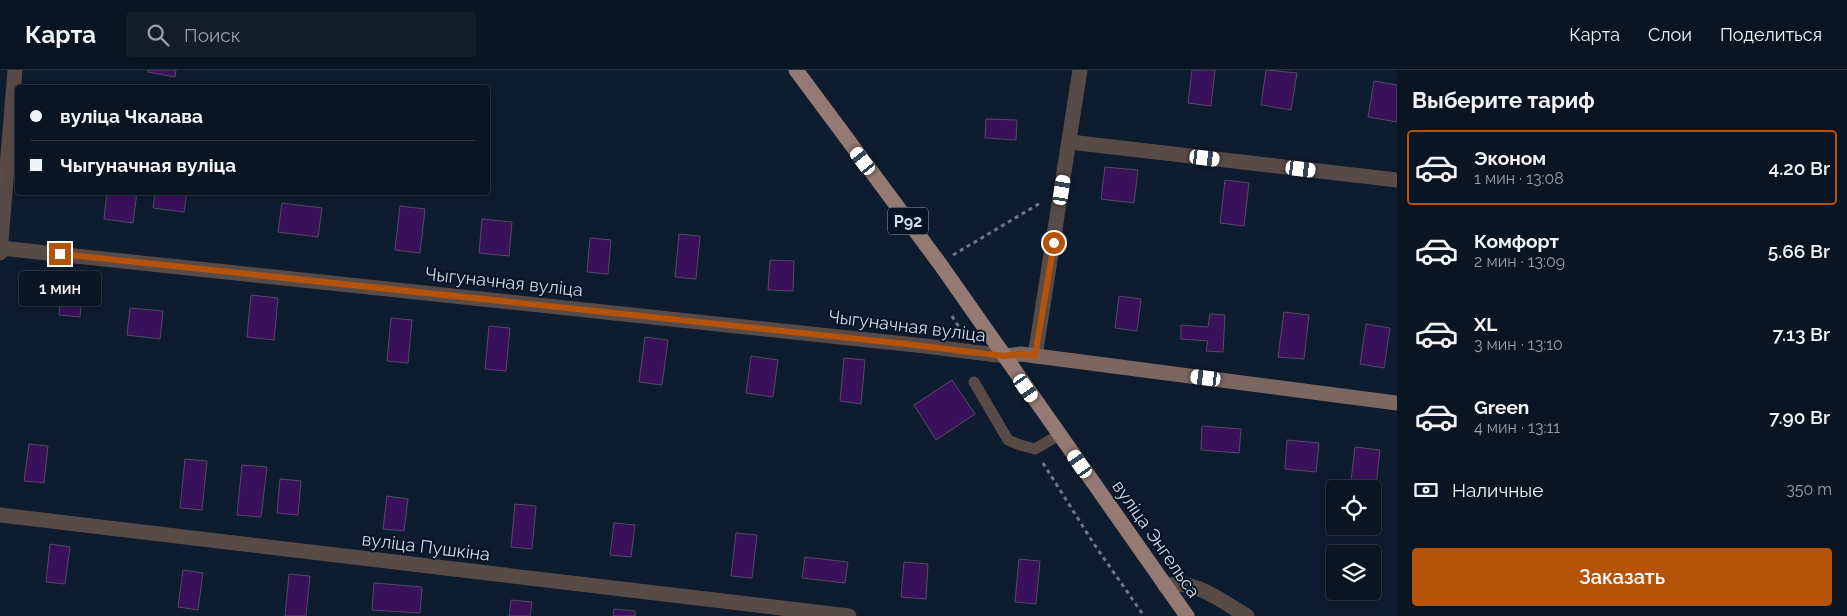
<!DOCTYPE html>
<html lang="ru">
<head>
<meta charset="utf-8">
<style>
	:root { --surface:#0a1523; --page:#131e2b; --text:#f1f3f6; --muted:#999fa6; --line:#2a3441; --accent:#b45309 }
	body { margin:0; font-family:Raleway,sans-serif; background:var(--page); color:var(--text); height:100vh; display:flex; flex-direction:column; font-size:19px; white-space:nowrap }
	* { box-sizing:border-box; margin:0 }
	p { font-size:16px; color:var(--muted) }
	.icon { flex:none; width:28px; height:28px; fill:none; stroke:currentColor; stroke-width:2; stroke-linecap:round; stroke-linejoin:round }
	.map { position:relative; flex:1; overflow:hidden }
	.panel { display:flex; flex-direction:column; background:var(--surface); width:450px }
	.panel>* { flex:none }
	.guide { position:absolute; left:15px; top:15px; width:475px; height:110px; border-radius:5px; box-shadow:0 2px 12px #0003,0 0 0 1px var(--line); display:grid; align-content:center; height:110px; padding:0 15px; background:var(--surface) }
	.tools { position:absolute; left:1326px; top:410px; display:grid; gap:10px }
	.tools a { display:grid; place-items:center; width:55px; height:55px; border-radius:5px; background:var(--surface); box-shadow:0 2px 12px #0003,0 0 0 1px var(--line); font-size:25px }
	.end { position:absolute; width:22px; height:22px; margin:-11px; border:6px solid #b45309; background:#fff; box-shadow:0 0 0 2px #fff }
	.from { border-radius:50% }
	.bubble { position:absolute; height:35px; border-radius:5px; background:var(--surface); box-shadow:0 2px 12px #0003,0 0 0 1px var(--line); font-size:16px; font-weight:600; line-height:35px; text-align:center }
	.car { position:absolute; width:15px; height:30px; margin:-15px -8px; border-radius:6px; box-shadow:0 0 4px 1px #0007; background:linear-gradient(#fff 24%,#345 0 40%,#fff 0 76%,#345 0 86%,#fff 0) }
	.guide b { display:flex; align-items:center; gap:18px; height:48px; font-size:19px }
	.guide b+b { border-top:1px solid var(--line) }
	.guide i { width:12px; height:12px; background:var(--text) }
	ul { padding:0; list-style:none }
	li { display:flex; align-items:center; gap:15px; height:75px; margin:0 10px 8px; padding:0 5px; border:2px solid transparent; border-radius:5px }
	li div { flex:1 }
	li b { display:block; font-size:19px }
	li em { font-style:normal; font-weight:600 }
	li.active { border-color:var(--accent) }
	li>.icon { width:45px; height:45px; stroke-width:1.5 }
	h2 { padding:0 15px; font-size:22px; line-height:60px }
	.pay { display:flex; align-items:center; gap:12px; height:55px; padding:0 15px; font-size:19px }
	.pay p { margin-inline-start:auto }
	.action { display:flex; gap:10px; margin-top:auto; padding:10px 15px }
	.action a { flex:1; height:58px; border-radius:5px; background:var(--accent); color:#fff; font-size:20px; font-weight:600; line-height:58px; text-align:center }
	header { display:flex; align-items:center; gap:30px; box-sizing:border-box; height:70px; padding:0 25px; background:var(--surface); border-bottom:1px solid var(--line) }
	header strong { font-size:24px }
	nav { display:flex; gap:28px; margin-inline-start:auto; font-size:18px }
	.search { width:350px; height:45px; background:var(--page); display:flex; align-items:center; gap:12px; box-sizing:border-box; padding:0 18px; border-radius:5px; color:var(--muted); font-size:19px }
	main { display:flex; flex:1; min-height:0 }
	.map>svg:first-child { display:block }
</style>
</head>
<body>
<header>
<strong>Карта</strong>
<div class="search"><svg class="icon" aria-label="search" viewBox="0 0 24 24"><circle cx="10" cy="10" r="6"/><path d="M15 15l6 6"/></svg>Поиск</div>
<nav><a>Карта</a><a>Слои</a><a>Поделиться</a></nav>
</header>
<main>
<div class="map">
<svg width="1397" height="546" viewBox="0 0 1397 546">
	<rect width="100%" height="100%" fill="#0e1c2f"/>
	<g fill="#39115b" stroke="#544a62">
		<polygon points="148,0 176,0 175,7 148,2"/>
		<polygon points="1192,0 1215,0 1211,36 1188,33"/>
		<polygon points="1266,0 1297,3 1291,40 1261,35"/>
		<polygon points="1374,11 1397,15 1397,52 1368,47"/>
		<polygon points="986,49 1017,50 1016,70 985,68"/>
		<polygon points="1105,97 1138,100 1134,133 1101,129"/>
		<polygon points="1225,110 1249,113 1244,156 1220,153"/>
		<polygon points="107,122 137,122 133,153 104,149"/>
		<polygon points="155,122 187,122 184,142 153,138"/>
		<polygon points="282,133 322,138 318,167 278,162"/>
		<polygon points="400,136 425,139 420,183 395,180"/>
		<polygon points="482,149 512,152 509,186 479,183"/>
		<polygon points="679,164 700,166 696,209 675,207"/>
		<polygon points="590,168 611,170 608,204 587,202"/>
		<polygon points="770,190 794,191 793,221 768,220"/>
		<polygon points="63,202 84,205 80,247 59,245"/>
		<polygon points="251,225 278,228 274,270 247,267"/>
		<polygon points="1119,226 1141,229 1137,261 1115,258"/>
		<polygon points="130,238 163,241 160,269 127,265"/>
		<polygon points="1284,242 1309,245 1304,289 1278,287"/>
		<polygon points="1210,244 1225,245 1223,282 1206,281 1208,271 1181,269 1181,255 1208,257"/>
		<polygon points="391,248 412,250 408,293 387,291"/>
		<polygon points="1366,254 1390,258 1384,298 1360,294"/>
		<polygon points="489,256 510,258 506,301 485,299"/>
		<polygon points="645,267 668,270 662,315 639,312"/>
		<polygon points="751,286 778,290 773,327 746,323"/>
		<polygon points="844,288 865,290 861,334 840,331"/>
		<polygon points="952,310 975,344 936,370 914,335"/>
		<polygon points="1202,356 1241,359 1239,383 1201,380"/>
		<polygon points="1287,370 1319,373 1316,402 1285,399"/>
		<polygon points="29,374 48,376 44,413 24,411"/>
		<polygon points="1355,377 1380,380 1375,425 1372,425 1372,419 1350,419"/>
		<polygon points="185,389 207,391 202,440 180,438"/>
		<polygon points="242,395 267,397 261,447 237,445"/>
		<polygon points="280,409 301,411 298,445 277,443"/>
		<polygon points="387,426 408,429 404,461 383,459"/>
		<polygon points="515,434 536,436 532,479 511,477"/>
		<polygon points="614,453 635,455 631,487 610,485"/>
		<polygon points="736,463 757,465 752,508 731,506"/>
		<polygon points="50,474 70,477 65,514 46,512"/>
		<polygon points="805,487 848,492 845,513 802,508"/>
		<polygon points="1019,489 1040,491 1036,534 1015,532"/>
		<polygon points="904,492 928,494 926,529 901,527"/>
		<polygon points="183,500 203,503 198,540 178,537"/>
		<polygon points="289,504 310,506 306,546 285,546"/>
		<polygon points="374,513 422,517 420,543 372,540"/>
		<polygon points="511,530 532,532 530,546 509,546"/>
		<polygon points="614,539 635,541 635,546 613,546"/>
	</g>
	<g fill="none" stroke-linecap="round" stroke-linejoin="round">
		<g stroke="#6c7788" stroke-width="3" stroke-dasharray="4 4" stroke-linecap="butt">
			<polyline points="953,185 1042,132"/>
			<polyline points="952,246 962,262"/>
			<polyline points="1043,393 1094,474 1144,546"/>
		</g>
		<polyline stroke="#584b47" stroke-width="11" points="974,312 1008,370 1020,375 1035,379 1059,365"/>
		<g stroke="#584b47" stroke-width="15">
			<polyline points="1070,72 1397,110"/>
			<polyline points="0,178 925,276 1005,286"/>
			<polyline points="0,183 15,0"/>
			<polyline points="1035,286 1080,0"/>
			<polyline points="0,445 849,546"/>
			<path d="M1165 516C1193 507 1224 533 1247 546"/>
		</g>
		<polyline stroke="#7b6660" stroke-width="15" points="1005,286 1021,284 1397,333"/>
		<polyline stroke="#957a73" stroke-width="15" points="796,0 940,194 1187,546"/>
	</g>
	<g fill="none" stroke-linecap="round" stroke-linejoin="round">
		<polyline stroke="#b45309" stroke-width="6" points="60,184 906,274 1004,286 1021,284 1035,286 1054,173"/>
	</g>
	<g text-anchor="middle" stroke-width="4" stroke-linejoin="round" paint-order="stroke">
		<rect fill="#061325" stroke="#949eae" stroke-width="1" x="888" y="137.5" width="40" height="27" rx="4"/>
		<g font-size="16" font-weight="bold" fill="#d1dae8">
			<text x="908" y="157">Р92</text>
		</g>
		<g font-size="18" fill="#d1dae8" stroke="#061325">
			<text transform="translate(504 212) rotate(6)" y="6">Чыгуначная вуліца</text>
			<text transform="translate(907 256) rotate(7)" y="6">Чыгуначная вуліца</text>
			<text transform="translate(1156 469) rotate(55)" y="6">вуліца Энгельса</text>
			<text transform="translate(426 477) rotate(7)" y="6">вуліца Пушкіна</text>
		</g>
	</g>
</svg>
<div class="tools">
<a><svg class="icon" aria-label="locate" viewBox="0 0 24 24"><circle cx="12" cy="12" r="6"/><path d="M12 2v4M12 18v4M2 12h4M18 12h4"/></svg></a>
<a><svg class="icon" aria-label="layers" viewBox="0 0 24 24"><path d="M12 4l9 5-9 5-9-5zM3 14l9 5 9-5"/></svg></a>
</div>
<i class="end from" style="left:1054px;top:173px"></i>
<i class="end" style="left:60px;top:184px"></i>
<div class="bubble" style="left:19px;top:201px;width:82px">1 мин</div>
<i class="car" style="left:1205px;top:88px;rotate:97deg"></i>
<i class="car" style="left:863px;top:91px;rotate:323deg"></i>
<i class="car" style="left:1301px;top:99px;rotate:97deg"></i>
<i class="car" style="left:1062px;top:120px;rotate:9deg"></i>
<i class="car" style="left:1206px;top:308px;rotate:277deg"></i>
<i class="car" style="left:1026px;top:318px;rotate:145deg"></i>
<i class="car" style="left:1080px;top:394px;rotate:325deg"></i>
<div class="guide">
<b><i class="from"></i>вуліца Чкалава</b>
<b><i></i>Чыгуначная вуліца</b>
</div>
</div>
<section class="panel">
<h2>Выберите тариф</h2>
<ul>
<li class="active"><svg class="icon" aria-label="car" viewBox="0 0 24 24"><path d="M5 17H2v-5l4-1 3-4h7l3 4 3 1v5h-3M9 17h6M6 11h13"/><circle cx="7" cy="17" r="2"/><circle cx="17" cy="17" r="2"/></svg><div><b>Эконом</b><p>1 мин · 13:08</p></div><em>4.20 Br</em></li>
<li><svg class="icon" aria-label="car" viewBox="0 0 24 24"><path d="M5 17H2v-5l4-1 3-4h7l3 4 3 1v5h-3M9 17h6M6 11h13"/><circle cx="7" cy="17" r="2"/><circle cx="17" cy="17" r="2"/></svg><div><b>Комфорт</b><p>2 мин · 13:09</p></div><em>5.66 Br</em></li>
<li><svg class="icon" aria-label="car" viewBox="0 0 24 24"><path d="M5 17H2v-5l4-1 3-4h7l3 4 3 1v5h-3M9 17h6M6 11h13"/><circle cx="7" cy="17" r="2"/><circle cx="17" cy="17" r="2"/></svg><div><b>XL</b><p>3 мин · 13:10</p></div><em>7.13 Br</em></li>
<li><svg class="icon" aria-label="car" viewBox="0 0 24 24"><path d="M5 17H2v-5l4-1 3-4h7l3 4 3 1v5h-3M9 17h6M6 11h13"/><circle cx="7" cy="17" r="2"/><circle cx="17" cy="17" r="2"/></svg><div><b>Green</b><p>4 мин · 13:11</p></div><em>7.90 Br</em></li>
</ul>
<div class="pay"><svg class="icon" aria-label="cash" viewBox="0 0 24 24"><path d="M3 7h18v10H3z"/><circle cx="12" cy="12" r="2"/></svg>Наличные<p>350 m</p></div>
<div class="action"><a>Заказать</a></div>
</section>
</main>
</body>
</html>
